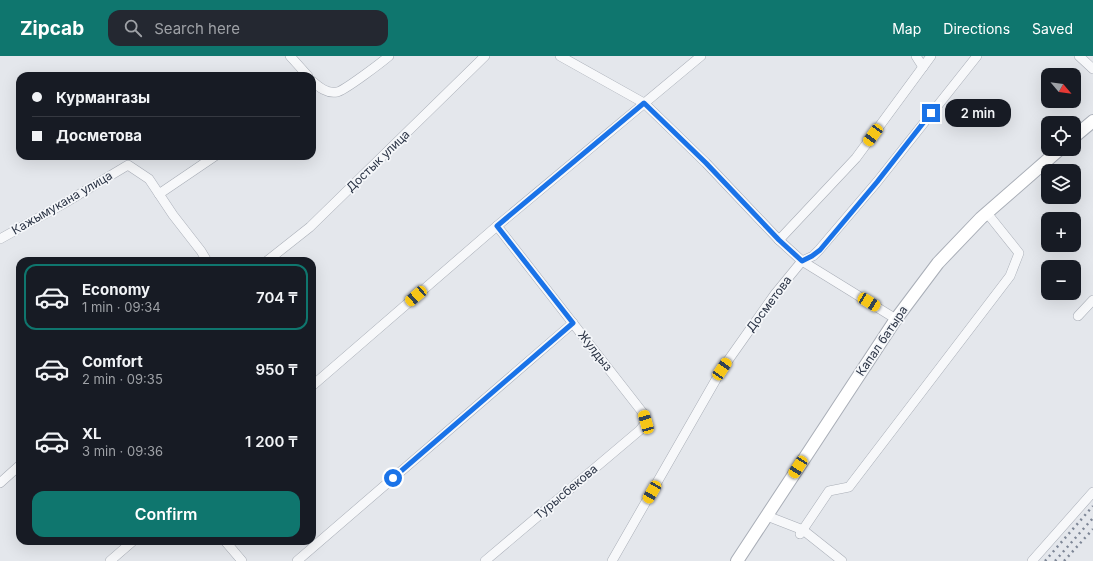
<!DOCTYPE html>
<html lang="en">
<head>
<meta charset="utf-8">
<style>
	:root { --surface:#171b24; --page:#242831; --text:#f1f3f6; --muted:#9ea1a6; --line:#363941; --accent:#0f766e }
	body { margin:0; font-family:Inter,sans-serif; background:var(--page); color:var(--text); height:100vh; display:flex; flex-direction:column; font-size:15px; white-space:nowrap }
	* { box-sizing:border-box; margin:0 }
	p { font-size:13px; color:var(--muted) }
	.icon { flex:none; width:22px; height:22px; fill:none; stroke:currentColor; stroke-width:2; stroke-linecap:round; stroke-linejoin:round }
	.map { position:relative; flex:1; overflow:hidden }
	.panel { position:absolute; left:16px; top:201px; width:300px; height:288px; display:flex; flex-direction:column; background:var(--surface); border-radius:12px; box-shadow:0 4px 16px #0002 }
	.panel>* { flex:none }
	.banner { position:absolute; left:16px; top:16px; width:300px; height:88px; border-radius:12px; box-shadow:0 4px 16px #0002; display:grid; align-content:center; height:88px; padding:0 16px; background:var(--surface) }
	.needle { width:26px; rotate:119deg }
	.controls { position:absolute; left:1041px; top:12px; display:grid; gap:8px }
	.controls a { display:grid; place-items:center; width:40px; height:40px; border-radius:8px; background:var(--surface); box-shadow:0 4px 16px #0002; font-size:20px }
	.end { position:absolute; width:18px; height:18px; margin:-9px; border:5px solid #1a73e8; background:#fff; box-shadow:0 0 0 2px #fff }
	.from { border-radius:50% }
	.bubble { position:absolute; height:28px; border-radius:12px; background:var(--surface); box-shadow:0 4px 16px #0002; font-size:13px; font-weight:600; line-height:28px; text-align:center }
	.car { position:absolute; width:12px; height:24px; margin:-12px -6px; border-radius:5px; box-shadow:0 0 3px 1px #0007; background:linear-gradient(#f5c518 24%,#345 0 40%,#f5c518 0 76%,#345 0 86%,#f5c518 0) }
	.banner b { display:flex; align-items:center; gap:14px; height:38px; font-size:15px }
	.banner b+b { border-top:1px solid var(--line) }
	.banner i { width:10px; height:10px; background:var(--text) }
	ul { padding:7px 0 0; list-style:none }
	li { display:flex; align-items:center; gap:12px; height:66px; margin:0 8px 6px; padding:0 8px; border:2px solid transparent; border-radius:12px }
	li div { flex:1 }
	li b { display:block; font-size:15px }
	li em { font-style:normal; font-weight:600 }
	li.selected { border-color:var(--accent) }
	li>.icon { width:36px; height:36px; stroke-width:1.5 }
	.primary-button { display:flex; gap:8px; margin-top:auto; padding:8px 16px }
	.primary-button a { flex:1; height:46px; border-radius:12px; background:var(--accent); color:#fff; font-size:16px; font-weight:600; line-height:46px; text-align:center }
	header { display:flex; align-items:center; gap:24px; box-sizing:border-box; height:56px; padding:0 20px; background:var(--accent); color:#fff }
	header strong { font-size:19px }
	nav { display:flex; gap:22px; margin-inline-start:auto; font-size:14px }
	.search { width:280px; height:36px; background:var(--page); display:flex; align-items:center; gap:10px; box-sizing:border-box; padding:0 14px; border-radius:12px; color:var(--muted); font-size:15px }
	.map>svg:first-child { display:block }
</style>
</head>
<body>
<header>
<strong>Zipcab</strong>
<div class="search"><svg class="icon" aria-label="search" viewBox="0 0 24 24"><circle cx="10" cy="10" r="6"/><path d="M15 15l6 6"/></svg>Search here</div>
<nav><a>Map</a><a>Directions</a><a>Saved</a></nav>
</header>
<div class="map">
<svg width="1093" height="505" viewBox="0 0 1093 505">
	<rect width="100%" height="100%" fill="#e4e7ec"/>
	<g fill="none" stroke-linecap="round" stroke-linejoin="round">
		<g stroke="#a9aeb7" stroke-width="10">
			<g id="minor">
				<polyline points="290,0 308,20"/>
				<polyline points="560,0 644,47 706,107 779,184 802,205 896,263"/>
				<polyline points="916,0 923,11"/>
				<polyline points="1079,0 1093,13"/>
				<path d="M312 25C319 31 327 38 337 36 344 35 382 6 389 0"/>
				<polyline points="159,138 215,100"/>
				<polyline points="0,183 63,148 128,109 149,123 173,159 201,195 207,205"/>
				<polyline points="779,184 856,102 931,0"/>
				<polyline points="267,205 310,171 485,0"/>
				<polyline points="1078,260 1093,244"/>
				<polyline points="312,330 497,170 701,0"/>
				<polyline points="0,427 20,409"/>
				<polyline points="767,460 803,474 842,505"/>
				<polyline points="800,478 829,435 849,431 1010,220 1019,197 987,157"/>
				<polyline points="225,485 242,505"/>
				<polyline points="110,505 133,485"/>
				<polyline points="297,505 573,267"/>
				<polyline points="485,505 640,374 646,366 643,357 497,170"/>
				<polyline points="612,505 722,313 775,238 802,205 813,200 819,194 877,126 977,0"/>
				<polyline points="1032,505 1093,436"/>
			</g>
		</g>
		<g stroke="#a9aeb7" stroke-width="14">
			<g id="secondary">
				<polyline points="1074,81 1093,65"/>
				<polyline points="737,505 896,263 938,207 981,162 1060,93"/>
			</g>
		</g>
		<use href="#minor" stroke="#f7f8fa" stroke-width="9"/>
		<use href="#secondary" stroke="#fff" stroke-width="12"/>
		<g stroke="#7d8696" stroke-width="2.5" stroke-dasharray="2 4" stroke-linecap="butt">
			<polyline points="1045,505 1093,450"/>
			<polyline points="1055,505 1093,462"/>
			<polyline points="1064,505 1093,473"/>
		</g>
	</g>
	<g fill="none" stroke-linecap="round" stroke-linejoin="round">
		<polyline stroke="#1a73e8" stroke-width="5" points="393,422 573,267 497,170 644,47 706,107 779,184 802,205 812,200 820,194 877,126 931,57"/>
	</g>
	<g text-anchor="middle" stroke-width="3.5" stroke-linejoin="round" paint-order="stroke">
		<g font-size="12" fill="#2b3445" stroke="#f4f6f9">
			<text transform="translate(378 105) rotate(-44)" y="4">Достык улица</text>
			<text transform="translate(62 147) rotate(-30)" y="4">Кажымукана улица</text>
			<text transform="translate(769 248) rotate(-53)" y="4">Досметова</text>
			<text transform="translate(882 285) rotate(-56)" y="4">Капал батыра</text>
			<text transform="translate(595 295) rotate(52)" y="4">Жулдыз</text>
			<text transform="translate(566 436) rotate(-40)" y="4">Турысбекова</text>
		</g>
	</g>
</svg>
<div class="controls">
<a><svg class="needle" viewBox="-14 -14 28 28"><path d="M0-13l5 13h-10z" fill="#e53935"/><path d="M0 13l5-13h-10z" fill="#9ea1a6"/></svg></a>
<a><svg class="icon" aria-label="locate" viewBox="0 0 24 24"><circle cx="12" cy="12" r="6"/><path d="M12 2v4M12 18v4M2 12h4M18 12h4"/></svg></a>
<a><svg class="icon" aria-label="layers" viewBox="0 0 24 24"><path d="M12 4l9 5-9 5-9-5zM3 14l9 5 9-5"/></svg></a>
<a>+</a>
<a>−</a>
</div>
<i class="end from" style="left:393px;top:422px"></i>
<i class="end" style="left:931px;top:57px"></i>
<div class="bubble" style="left:945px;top:43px;width:66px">2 min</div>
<i class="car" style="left:873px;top:79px;rotate:216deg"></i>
<i class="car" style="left:416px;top:240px;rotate:229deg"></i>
<i class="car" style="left:869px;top:246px;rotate:121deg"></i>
<i class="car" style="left:722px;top:313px;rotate:34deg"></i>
<i class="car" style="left:646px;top:366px;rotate:344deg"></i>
<i class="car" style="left:798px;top:411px;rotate:213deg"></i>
<i class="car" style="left:652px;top:436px;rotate:210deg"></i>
<div class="banner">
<b><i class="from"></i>Курмангазы</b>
<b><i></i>Досметова</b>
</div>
<section class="panel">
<ul>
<li class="selected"><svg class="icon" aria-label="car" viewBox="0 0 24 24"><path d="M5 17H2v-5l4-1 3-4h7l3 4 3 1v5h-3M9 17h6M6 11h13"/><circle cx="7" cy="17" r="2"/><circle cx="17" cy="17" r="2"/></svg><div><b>Economy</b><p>1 min · 09:34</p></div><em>704 ₸</em></li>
<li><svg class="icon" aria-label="car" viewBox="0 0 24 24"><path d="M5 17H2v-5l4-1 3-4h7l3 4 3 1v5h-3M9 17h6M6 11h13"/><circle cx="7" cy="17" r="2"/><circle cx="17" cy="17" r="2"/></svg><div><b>Comfort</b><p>2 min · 09:35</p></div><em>950 ₸</em></li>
<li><svg class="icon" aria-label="car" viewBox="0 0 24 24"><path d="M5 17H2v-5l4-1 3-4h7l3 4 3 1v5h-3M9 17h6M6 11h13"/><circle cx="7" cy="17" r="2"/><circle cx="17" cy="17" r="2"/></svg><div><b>XL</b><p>3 min · 09:36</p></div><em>1 200 ₸</em></li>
</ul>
<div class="primary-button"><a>Confirm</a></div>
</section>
</div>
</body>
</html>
